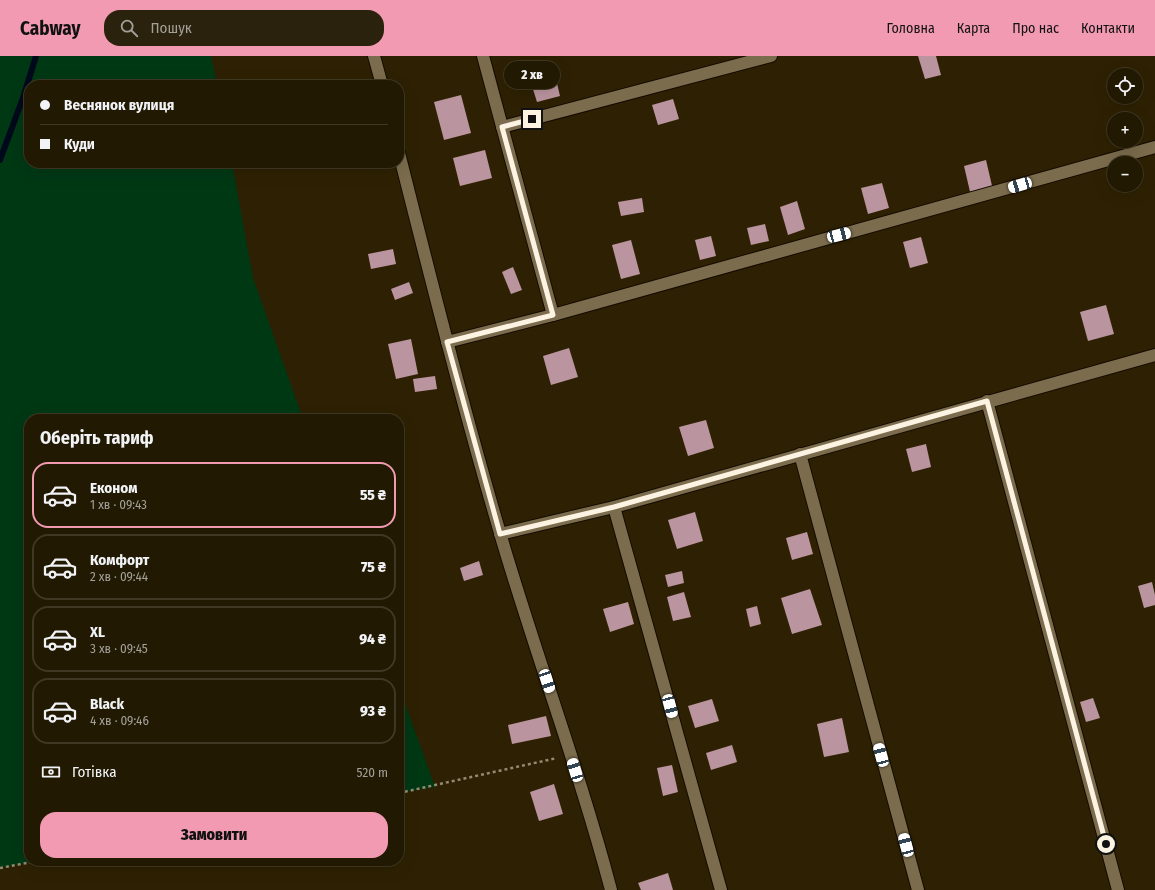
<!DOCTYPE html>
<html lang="uk">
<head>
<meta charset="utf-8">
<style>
	:root { --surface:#221902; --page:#2a220c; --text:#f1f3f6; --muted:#a2a099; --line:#3f3824; --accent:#f19ab2 }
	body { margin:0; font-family:"Fira Sans Condensed",sans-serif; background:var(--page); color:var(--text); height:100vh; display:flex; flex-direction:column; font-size:15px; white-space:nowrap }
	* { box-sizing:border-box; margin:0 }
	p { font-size:13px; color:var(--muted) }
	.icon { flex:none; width:22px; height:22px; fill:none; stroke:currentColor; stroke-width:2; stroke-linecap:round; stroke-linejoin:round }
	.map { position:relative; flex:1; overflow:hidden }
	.panel { position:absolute; left:24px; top:358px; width:380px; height:452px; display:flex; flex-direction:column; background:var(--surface); border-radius:16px; box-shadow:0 4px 16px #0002,0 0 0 1px var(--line) }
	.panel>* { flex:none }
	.top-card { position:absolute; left:24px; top:24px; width:380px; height:88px; border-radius:16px; box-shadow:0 4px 16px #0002,0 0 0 1px var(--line); display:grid; align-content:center; height:88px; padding:0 16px; background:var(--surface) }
	.controls { position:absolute; left:1107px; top:12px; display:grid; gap:8px }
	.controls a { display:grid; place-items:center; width:36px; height:36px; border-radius:50%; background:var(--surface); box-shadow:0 4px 16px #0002,0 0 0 1px var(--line); font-size:20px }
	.end { position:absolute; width:18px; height:18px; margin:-9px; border:5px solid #fcf3e2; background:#111; box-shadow:0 0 0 2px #111 }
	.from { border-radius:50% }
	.bubble { position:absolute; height:28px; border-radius:14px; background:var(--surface); box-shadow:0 4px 16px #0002,0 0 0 1px var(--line); font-size:13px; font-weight:800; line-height:28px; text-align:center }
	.car { position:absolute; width:12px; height:24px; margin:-12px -6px; border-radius:5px; box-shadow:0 0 3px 1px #0007; background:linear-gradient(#fff 24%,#345 0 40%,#fff 0 76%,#345 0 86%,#fff 0) }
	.top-card b { display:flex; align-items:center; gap:14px; height:38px; font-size:15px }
	.top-card b+b { border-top:1px solid var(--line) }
	.top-card i { width:10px; height:10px; background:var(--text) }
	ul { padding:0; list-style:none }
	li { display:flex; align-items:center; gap:12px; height:66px; margin:0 8px 6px; padding:0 8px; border:2px solid var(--line); border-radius:16px }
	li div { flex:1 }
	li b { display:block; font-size:15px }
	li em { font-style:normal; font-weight:800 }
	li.selected { border-color:var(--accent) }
	li>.icon { width:36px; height:36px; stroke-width:1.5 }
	h2 { padding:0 16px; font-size:18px; line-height:48px }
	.pay { display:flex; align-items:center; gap:10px; height:44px; padding:0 16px; font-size:15px }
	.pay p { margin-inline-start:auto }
	.action { display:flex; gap:8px; margin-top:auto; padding:8px 16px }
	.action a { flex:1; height:46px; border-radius:16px; background:var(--accent); color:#111; font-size:16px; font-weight:800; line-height:46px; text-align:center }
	header { display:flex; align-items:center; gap:24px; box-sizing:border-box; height:56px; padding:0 20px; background:var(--accent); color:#111 }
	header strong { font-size:19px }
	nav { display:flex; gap:22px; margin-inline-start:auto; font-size:14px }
	.search { width:280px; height:36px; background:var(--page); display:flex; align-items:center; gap:10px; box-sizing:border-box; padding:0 14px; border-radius:16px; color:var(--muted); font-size:15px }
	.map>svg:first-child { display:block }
</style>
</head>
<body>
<header>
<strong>Cabway</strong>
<div class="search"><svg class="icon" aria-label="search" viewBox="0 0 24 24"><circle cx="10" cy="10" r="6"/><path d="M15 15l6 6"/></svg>Пошук</div>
<nav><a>Головна</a><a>Карта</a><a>Про нас</a><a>Контакти</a></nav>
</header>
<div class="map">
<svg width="1155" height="834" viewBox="0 0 1155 834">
	<rect width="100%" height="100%" fill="#2e2103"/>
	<g fill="#003814">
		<polygon points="0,0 211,0 217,29 29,29 29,107 232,107 253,222 303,363 29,363 29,805 37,805 0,812"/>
		<polygon points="399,631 435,731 399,737"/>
	</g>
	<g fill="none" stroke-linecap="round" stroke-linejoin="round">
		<polyline stroke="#00091b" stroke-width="6" points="0,104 23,42 36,0"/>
	</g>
	<g fill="#ba949e">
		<polygon points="918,0 936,0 941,19 925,23"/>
		<polygon points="556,23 560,40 537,46 532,30"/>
		<polygon points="461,39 471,77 444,84 434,46"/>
		<polygon points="673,43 679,63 658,69 652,49"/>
		<polygon points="485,94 492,122 460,130 453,102"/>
		<polygon points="986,104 993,134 971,140 964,110"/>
		<polygon points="882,127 889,152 868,158 861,132"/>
		<polygon points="642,142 644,156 621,160 618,146"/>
		<polygon points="797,145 805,173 788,179 780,151"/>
		<polygon points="765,168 769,185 751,189 747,172"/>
		<polygon points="711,180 716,200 700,204 695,184"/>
		<polygon points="921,181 928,207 910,212 903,186"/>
		<polygon points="631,184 640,218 621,223 612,189"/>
		<polygon points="393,193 396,208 371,213 368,198"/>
		<polygon points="513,211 522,234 511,238 502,216"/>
		<polygon points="409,226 413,237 395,244 391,233"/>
		<polygon points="1106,249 1114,278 1088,285 1080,256"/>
		<polygon points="411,283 418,318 396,323 388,288"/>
		<polygon points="569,292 578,321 551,329 543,300"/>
		<polygon points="435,320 437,333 415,336 413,323"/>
		<polygon points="706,364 714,392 688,400 679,371"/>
		<polygon points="926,388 931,411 912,416 906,393"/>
		<polygon points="695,456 703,485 677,493 668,464"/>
		<polygon points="807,476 813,498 792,504 786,482"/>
		<polygon points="479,505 483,519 464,525 460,512"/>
		<polygon points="682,515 684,527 668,531 665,519"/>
		<polygon points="1152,526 1155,539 1155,549 1144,552 1138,530"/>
		<polygon points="810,533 822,569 792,578 781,542"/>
		<polygon points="684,536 691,561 673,565 667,541"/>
		<polygon points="628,546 634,568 610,576 603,553"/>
		<polygon points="757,550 761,568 750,571 746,553"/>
		<polygon points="1093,642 1100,662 1086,666 1080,646"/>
		<polygon points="712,643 719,665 695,672 688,650"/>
		<polygon points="546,660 551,680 512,688 508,669"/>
		<polygon points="842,662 849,696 824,701 817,668"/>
		<polygon points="732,689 737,706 711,714 706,697"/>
		<polygon points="672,709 678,736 663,740 657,712"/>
		<polygon points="554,728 563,758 539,765 530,736"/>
		<polygon points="668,817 673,834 641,834 638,827"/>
	</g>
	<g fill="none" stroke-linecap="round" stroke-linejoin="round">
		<g stroke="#140b00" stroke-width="14">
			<g id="street">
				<polyline points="374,0 382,29"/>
				<polyline points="483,0 553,259"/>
				<polyline points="502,71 771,0"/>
				<path d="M399 97C431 224 463 351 500 477 535 597 579 713 611 834"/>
				<polyline points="447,286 553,259 1155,91"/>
				<polyline points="987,345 1118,834"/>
				<polyline points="800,398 918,834"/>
				<polyline points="614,451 721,834"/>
				<polyline points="500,478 614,451 1155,299"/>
			</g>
		</g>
		<g stroke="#948971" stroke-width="2.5" stroke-dasharray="3 3" stroke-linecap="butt">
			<polyline points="399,737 557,702"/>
			<polyline points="0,812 37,805"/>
		</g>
		<use href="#street" stroke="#7b6c4d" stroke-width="12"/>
	</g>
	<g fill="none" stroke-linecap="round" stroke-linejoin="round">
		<polyline stroke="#fcf3e2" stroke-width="5" points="532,63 502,71 553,259 447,286 500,478 614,451 987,345 1106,788"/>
	</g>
</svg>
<div class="controls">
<a><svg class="icon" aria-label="locate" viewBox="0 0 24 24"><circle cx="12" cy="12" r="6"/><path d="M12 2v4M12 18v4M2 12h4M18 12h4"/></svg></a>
<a>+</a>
<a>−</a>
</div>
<i class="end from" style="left:1106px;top:788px"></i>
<i class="end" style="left:532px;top:63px"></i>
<div class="bubble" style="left:504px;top:5px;width:56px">2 хв</div>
<i class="car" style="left:1020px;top:129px;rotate:254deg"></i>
<i class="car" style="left:839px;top:179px;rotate:75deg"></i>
<i class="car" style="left:547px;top:625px;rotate:162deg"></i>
<i class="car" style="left:670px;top:650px;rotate:165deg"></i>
<i class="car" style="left:881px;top:699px;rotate:345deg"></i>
<i class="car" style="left:575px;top:714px;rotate:343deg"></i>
<i class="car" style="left:906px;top:789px;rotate:345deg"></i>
<div class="top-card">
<b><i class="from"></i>Веснянок вулиця</b>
<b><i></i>Куди</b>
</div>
<section class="panel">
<h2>Оберіть тариф</h2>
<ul>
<li class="selected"><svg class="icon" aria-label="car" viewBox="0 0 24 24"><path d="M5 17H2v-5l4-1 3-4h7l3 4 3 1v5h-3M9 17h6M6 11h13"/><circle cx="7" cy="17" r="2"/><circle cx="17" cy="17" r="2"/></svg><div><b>Економ</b><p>1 хв · 09:43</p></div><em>55 ₴</em></li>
<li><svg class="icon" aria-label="car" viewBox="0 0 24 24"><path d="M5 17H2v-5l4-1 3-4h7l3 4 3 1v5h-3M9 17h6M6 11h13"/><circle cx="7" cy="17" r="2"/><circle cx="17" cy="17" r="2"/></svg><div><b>Комфорт</b><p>2 хв · 09:44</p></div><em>75 ₴</em></li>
<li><svg class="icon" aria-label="car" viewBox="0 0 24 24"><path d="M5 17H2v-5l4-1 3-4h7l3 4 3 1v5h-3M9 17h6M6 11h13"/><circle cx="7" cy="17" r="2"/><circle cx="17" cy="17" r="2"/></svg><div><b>XL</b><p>3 хв · 09:45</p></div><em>94 ₴</em></li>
<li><svg class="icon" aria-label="car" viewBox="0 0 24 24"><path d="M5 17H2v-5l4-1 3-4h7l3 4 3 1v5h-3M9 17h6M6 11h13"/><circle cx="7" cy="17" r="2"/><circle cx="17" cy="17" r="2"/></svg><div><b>Black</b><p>4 хв · 09:46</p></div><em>93 ₴</em></li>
</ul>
<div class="pay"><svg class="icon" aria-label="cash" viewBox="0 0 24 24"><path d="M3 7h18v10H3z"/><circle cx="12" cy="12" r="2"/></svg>Готівка<p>520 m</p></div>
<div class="action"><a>Замовити</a></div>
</section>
</div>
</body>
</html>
